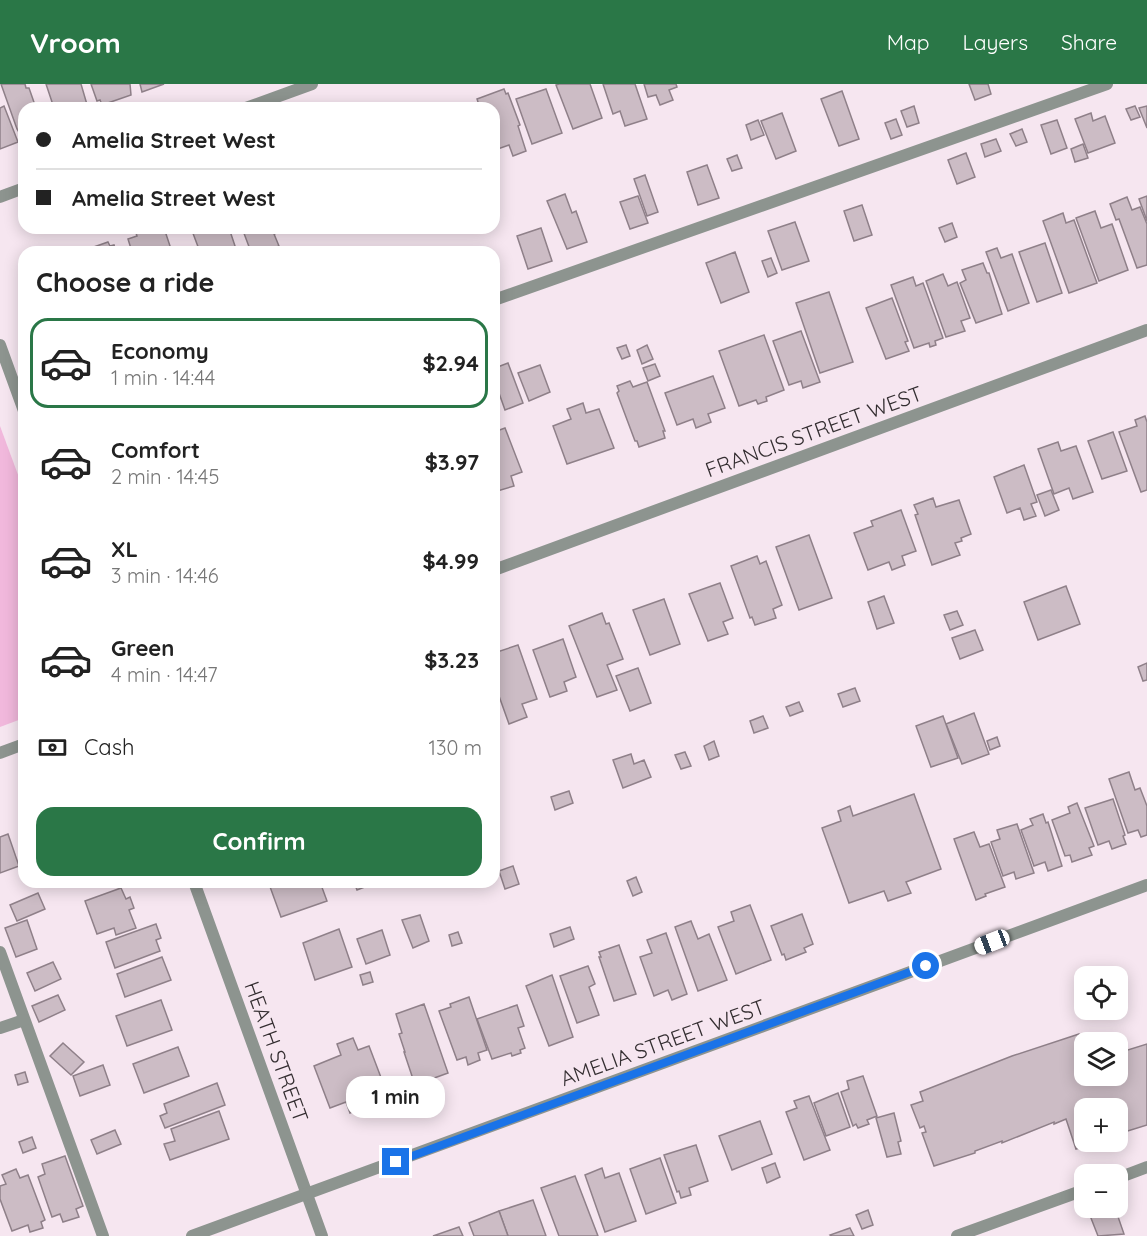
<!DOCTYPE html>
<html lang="en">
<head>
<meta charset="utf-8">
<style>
	:root { --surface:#fff; --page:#f6f6f6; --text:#222; --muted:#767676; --line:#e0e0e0; --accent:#2a7747 }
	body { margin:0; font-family:Quicksand,sans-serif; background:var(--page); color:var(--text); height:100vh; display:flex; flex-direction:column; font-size:22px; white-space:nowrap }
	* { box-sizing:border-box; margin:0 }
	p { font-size:20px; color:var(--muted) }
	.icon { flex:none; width:33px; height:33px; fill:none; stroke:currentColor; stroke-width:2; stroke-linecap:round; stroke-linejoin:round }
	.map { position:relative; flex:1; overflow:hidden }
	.drawer { position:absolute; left:18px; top:162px; width:482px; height:642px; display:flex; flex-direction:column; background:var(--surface); border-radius:18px; box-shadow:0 3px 15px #0003 }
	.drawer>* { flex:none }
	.guide { position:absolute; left:18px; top:18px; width:482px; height:132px; border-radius:18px; box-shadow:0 3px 15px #0003; display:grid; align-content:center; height:132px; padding:0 18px; background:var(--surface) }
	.fabs { position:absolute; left:1074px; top:882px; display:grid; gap:12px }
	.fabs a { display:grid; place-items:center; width:54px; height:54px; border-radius:12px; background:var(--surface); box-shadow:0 3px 15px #0003; font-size:30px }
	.end { position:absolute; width:27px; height:27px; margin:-14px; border:8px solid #1a73e8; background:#fff; box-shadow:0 0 0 3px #fff }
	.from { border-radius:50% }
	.bubble { position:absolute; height:42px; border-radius:18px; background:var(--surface); box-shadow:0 3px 15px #0003; font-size:20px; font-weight:800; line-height:42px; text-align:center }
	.car { position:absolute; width:18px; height:36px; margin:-18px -9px; border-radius:8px; box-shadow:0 0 4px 2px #0007; background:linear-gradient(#fff 24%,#345 0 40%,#fff 0 76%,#345 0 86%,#fff 0) }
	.guide b { display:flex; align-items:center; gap:21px; height:57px; font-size:22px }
	.guide b+b { border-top:2px solid var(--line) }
	.guide i { width:15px; height:15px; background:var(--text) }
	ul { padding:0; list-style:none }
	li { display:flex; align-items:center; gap:18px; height:90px; margin:0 12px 9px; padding:0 6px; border:3px solid transparent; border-radius:18px }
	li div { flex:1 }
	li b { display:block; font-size:22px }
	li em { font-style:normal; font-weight:800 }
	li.selected { border-color:var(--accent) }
	li>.icon { width:54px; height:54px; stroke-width:1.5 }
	h2 { padding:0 18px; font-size:27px; line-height:72px }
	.pay { display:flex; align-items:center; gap:15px; height:66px; padding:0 18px; font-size:22px }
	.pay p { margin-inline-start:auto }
	.cta { display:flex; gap:12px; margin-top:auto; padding:12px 18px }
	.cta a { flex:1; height:69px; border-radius:18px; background:var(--accent); color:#fff; font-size:24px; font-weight:800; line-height:69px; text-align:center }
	header { display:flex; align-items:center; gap:36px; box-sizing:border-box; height:84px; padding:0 30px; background:var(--accent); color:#fff }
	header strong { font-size:28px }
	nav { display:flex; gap:33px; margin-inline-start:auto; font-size:21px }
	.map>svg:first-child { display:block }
</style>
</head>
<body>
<header>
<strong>Vroom</strong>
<nav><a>Map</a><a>Layers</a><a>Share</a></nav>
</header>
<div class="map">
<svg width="1147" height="1152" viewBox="0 0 1147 1152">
	<rect width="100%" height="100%" fill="#f6e6f0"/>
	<polygon fill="#f1b8dc" points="0,342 24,407 24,634 0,643"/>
	<g fill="#ccbcc5" stroke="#8f8089" stroke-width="1.5">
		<polygon points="1,0 25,0 26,4 29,4 36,24 24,24 24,49 20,50 17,45"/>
		<polygon points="46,0 81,0 88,24 54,24"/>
		<polygon points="91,0 130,0 131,11 102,21 100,16 97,17"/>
		<polygon points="140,0 164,0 142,8"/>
		<polygon points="559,0 590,0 602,34 573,45 556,1"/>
		<polygon points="603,0 635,0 647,35 625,42 620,27 613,30"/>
		<polygon points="644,0 676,0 677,3 669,6 673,16 660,21 656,11 648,13"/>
		<polygon points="969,0 988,0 991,10 975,16"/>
		<polygon points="504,5 506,10 508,9 520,41 518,42 526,67 513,72 509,61 495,66 494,24 478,24 477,21 479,21 477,15"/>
		<polygon points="546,5 562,49 532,60 516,15"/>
		<polygon points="842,7 859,55 839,62 821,15"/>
		<polygon points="4,22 18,58 0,65 0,24"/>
		<polygon points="914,22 919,39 907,43 901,27"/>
		<polygon points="1135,22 1140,33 1131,36 1126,25"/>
		<polygon points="1147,22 1147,44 1139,24"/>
		<polygon points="782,29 796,67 776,75 761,37"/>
		<polygon points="1091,29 1093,37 1105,32 1115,59 1088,69 1075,35"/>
		<polygon points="896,35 902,51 891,55 885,39"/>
		<polygon points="758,36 764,51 751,56 746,41"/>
		<polygon points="1057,36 1067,64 1051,70 1041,41"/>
		<polygon points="1022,45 1027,58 1016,62 1010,50"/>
		<polygon points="996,55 1001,67 985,73 981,60"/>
		<polygon points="1083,60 1088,74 1075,78 1071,65"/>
		<polygon points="966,69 975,93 957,100 948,76"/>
		<polygon points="737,71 742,84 732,87 727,75"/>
		<polygon points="707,81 719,114 698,121 687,88"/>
		<polygon points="645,91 658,128 647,132 634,95"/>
		<polygon points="565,110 572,129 576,127 587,158 567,165 547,117"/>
		<polygon points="638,112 648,139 630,145 620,118"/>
		<polygon points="1147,112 1147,137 1139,115"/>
		<polygon points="1127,113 1132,126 1140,123 1147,140 1147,181 1137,184 1119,135 1116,136 1110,120"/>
		<polygon points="862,121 872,151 854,157 844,127"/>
		<polygon points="1095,127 1101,144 1112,140 1128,186 1099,197 1076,134"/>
		<polygon points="1063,129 1066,139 1074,136 1097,199 1069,209 1043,137"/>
		<polygon points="795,138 809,177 782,186 768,147"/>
		<polygon points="952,139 957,153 945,158 939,144"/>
		<polygon points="159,144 164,144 172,168 132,168 128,155 137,152 136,149 146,145 148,148"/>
		<polygon points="191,144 229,144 237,168 200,168"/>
		<polygon points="242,144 279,144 280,148 274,150 279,162 262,168 251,168"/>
		<polygon points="541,144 552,177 528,185 517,152"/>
		<polygon points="108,158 110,162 114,161 116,168 93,168 91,164"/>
		<polygon points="1045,159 1062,209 1037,218 1019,168"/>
		<polygon points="997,164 1001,174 1012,170 1029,219 1008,227 986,168"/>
		<polygon points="735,168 749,208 721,219 706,179"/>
		<polygon points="771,174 777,189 768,193 762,177"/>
		<polygon points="983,179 987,189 989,189 1002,230 976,239 960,199 966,196 962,186"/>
		<polygon points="943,190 948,202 957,198 970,234 961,237 965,247 946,253 926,197"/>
		<polygon points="913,193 916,202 923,199 943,254 935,257 936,261 930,263 929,259 914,264 891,201"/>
		<polygon points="829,208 853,278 820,289 796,219"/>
		<polygon points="892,214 908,257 905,258 909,267 886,275 866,224"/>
		<polygon points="801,247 820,298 803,304 801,297 789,301 773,257"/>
		<polygon points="764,251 784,306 766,313 767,317 758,320 756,316 739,322 719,267"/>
		<polygon points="626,261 630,272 622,275 617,264"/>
		<polygon points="647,261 653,275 642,280 637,266"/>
		<polygon points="508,279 523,319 505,326 494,295 494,290 497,289 495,284"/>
		<polygon points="655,280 660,292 648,297 643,284"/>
		<polygon points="540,281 550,308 529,317 518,289"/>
		<polygon points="713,292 725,324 708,330 711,338 696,344 693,335 677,341 665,309"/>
		<polygon points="630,297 633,303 647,298 665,347 663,347 665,354 639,363 637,357 635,357 617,309 619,307 617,302"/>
		<polygon points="583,319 586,329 599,325 614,364 567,380 553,342 571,335 567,325"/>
		<polygon points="1145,332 1147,338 1147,406 1141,408 1119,348 1137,342 1135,336"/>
		<polygon points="505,344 522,388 511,392 514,402 494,408 494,348"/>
		<polygon points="1113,348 1127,387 1102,395 1088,357"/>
		<polygon points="1058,358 1061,367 1076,362 1093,408 1073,415 1069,404 1054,410 1038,365"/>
		<polygon points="1024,381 1037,418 1031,420 1036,432 1024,436 1020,424 1007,429 994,393"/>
		<polygon points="1051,406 1059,426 1045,432 1037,411"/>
		<polygon points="933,414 936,423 959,416 971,450 961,454 962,457 955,459 960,471 932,481 915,431 918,430 914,421"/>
		<polygon points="901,426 916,467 902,472 905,481 892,486 889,478 868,486 854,449 873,442 871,437"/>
		<polygon points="809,451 832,514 799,526 776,463"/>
		<polygon points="757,472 760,480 766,477 782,521 773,525 776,534 755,541 752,533 750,534 731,482"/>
		<polygon points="720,499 733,534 723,538 728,550 708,557 689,510"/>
		<polygon points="1066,502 1080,540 1038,556 1024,518"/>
		<polygon points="884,512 894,539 877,545 868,518"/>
		<polygon points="664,515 680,560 650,571 633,526"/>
		<polygon points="957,527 963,541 950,546 944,531"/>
		<polygon points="602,529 606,540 609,539 623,575 607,581 617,606 597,613 569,542"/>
		<polygon points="975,546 983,566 960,575 952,554"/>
		<polygon points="563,555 576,593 564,598 567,607 550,613 533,566"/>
		<polygon points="518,561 537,615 522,620 527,633 509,640 494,598 494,569"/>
		<polygon points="1147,579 1147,596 1143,597 1138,583"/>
		<polygon points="638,584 651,619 630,627 616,592"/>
		<polygon points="855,604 860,617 843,623 838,610"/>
		<polygon points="799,618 803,627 790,632 786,623"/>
		<polygon points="974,629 989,670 962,680 946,640"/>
		<polygon points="763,632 768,644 754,649 750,637"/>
		<polygon points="943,632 958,674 931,683 916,642"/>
		<polygon points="997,653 1000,662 990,666 987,657"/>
		<polygon points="714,657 719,672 709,676 704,662"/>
		<polygon points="685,668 691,682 681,685 675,671"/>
		<polygon points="631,670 634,680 644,676 651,693 623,704 613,676"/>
		<polygon points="1129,688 1135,706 1140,704 1147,722 1147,751 1141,753 1138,746 1128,749 1109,695"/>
		<polygon points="569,707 573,719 555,726 551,713"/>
		<polygon points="914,710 941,785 906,798 911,809 888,817 884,807 849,819 822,744 841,737 838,727 850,722 853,732"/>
		<polygon points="1113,715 1125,751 1123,752 1126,760 1112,765 1109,757 1098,761 1085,724"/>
		<polygon points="1077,719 1094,762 1089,764 1092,771 1072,778 1070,771 1065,772 1052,736 1070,729 1068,723"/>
		<polygon points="1043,730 1046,739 1048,738 1062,782 1048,787 1045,778 1034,782 1021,746 1033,741 1030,735"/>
		<polygon points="1017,740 1034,789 1016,795 1014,788 1003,792 991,758 1000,755 997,746"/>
		<polygon points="974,748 980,763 989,760 1005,803 985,810 986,812 976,816 954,755"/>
		<polygon points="8,750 19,782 0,789 0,753"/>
		<polygon points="513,782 519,800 505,805 499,787"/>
		<polygon points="636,793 642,808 633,812 627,797"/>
		<polygon points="274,798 320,798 327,817 281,833 269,800"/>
		<polygon points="354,798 365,798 367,802 357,806"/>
		<polygon points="121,804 126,815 130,813 134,824 129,826 136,844 116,851 114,844 97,850 85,817"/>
		<polygon points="38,809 45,825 17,837 10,821"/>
		<polygon points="750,821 771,876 736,890 718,843 734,837 731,828"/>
		<polygon points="802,830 813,860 804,864 806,868 786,876 784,870 782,871 771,842"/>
		<polygon points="420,831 429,857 413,864 402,836"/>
		<polygon points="27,836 37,865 16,873 5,844"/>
		<polygon points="691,837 698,855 709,850 727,896 698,907 675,843"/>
		<polygon points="156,840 161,854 156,856 160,867 115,884 106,858"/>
		<polygon points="570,843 574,855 554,863 550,850"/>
		<polygon points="339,845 352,883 315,896 303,859"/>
		<polygon points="382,846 390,871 366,880 357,855"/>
		<polygon points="458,848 462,859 452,862 449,851"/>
		<polygon points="666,849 687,910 672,916 668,906 654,912 640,873 652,869 647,856"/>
		<polygon points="619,861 636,910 614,917 599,873 601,873 599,868"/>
		<polygon points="162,873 171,896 125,913 117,890"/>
		<polygon points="53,878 61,895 35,907 27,889"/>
		<polygon points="588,882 595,900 589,903 599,931 577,939 560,892"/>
		<polygon points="370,888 373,898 363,901 360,891"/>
		<polygon points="552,891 573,953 549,962 526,902"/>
		<polygon points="58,911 65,926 39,938 32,922"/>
		<polygon points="469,913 487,966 478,969 480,976 468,981 466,973 457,976 439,927 451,923 450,920"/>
		<polygon points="161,916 172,946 127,962 116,932"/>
		<polygon points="424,920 448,989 415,1001 404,968 405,968 399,950 402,949 396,930"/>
		<polygon points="517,921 524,942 518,944 525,964 520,966 521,969 512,972 511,969 492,975 477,935"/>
		<polygon points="1079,950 1084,966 1084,992 1118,992 1118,969 1147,960 1147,1041 1118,1050 1118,1024 1084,1024 1084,1058 1101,1058 1076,1065 1066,1035 1054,1040 1054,1038 1002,1059 1002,1057 975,1067 975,1069 934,1082 922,1049 926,1048 924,1042 920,1044 911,1021 923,1017 920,1008 1012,972"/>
		<polygon points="353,954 358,966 369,962 385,1004 369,1011 372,1020 350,1029 346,1018 330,1024 314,982 341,971 337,960"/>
		<polygon points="63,959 84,978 71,991 50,972"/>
		<polygon points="178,963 189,992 144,1009 133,980"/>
		<polygon points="103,981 110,1001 80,1012 73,992"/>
		<polygon points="25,988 28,998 18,1001 15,991"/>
		<polygon points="863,992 877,1032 867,1036 869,1040 858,1044 856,1040 853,1042 841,1008 849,1005 847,997"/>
		<polygon points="217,999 225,1021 165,1044 160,1032 167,1029 164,1020"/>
		<polygon points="838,1009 850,1043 826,1052 814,1019"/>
		<polygon points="809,1012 830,1066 804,1076 786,1028 797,1024 794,1017"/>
		<polygon points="219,1027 229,1055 170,1076 164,1060 175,1057 171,1045"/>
		<polygon points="894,1029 901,1057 898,1058 901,1070 887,1073 876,1034"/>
		<polygon points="760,1037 772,1070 732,1086 719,1052"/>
		<polygon points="115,1046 121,1060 97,1070 91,1056"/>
		<polygon points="32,1053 36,1064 23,1069 19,1058"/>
		<polygon points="696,1061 708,1097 689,1104 691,1111 681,1114 679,1107 677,1108 664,1071"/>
		<polygon points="65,1072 83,1122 76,1125 79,1133 63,1138 60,1130 52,1133 38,1093 45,1090 42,1080"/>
		<polygon points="660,1074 676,1119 646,1130 630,1085"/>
		<polygon points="775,1079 780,1093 767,1099 762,1084"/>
		<polygon points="602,1084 605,1094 619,1089 636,1137 605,1148 585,1091"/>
		<polygon points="16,1085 20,1094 28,1091 45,1136 41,1138 43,1144 30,1148 28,1141 12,1147 0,1115 0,1102 6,1100 2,1091"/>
		<polygon points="575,1092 598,1152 559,1152 541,1104"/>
		<polygon points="533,1116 546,1152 508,1152 499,1127"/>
		<polygon points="1103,1124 1115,1124 1124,1150 1098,1152 1089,1129"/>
		<polygon points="868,1126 873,1141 862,1145 856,1131"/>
		<polygon points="499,1127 508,1152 474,1152 469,1139"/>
		<polygon points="459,1143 463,1152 433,1152"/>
		<polygon points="850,1144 854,1152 831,1152 830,1151"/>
	</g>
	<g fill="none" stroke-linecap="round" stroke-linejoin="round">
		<g stroke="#8d948f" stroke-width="12">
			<polyline points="494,216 1107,0"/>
			<polyline points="0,868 103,1152"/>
			<polyline points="0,944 24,936"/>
			<polyline points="1118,1094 1147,1083"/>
			<polyline points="957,1152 1084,1106"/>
		</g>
		<g stroke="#8d948f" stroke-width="12">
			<polyline points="246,24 312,0"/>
			<polyline points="0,113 24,104"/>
			<polyline points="0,261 24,327"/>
			<polyline points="494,486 1147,246"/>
			<polyline points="0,669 24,660"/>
			<polyline points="194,798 322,1152"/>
			<polyline points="192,1152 1147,801"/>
		</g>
	</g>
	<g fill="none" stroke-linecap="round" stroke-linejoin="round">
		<polyline stroke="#1a73e8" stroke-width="8" points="396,1078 926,882"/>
	</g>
	<g text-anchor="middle" stroke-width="6" stroke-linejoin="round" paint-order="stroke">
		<g font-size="21" fill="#342e31" stroke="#f6e6f0">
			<text transform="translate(814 348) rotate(-20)" y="7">FRANCIS STREET WEST</text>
			<text transform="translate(663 959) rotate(-20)" y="7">AMELIA STREET WEST</text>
			<text transform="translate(276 968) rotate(70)" y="7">HEATH STREET</text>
		</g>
	</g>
</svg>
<div class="fabs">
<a><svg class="icon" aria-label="locate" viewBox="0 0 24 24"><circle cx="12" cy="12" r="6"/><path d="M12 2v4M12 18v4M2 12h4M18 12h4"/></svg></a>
<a><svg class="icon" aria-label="layers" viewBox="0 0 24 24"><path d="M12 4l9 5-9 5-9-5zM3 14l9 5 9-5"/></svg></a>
<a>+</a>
<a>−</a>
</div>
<i class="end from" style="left:926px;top:882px"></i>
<i class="end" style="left:396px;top:1078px"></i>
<div class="bubble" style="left:346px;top:992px;width:99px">1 min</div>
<i class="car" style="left:992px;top:858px;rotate:249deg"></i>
<div class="guide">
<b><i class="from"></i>Amelia Street West</b>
<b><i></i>Amelia Street West</b>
</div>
<section class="drawer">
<h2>Choose a ride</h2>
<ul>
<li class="selected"><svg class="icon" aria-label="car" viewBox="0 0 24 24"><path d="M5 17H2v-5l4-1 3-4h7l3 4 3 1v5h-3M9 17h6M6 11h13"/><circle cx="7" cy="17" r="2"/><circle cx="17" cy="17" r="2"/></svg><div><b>Economy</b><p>1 min · 14:44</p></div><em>$2.94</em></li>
<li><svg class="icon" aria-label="car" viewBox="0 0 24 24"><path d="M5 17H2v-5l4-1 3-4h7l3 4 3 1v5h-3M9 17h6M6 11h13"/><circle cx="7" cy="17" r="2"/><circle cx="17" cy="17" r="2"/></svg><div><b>Comfort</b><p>2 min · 14:45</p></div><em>$3.97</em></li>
<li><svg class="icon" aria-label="car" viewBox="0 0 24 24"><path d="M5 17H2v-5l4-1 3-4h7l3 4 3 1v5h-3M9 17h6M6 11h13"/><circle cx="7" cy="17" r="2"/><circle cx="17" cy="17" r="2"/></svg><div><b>XL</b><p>3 min · 14:46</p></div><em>$4.99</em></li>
<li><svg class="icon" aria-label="car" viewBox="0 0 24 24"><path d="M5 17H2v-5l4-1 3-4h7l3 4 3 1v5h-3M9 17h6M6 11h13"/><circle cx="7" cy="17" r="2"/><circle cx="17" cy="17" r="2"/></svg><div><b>Green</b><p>4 min · 14:47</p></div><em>$3.23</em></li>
</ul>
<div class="pay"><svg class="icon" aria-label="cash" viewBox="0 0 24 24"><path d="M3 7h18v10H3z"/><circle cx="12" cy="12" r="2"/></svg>Cash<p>130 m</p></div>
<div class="cta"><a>Confirm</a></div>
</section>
</div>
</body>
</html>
